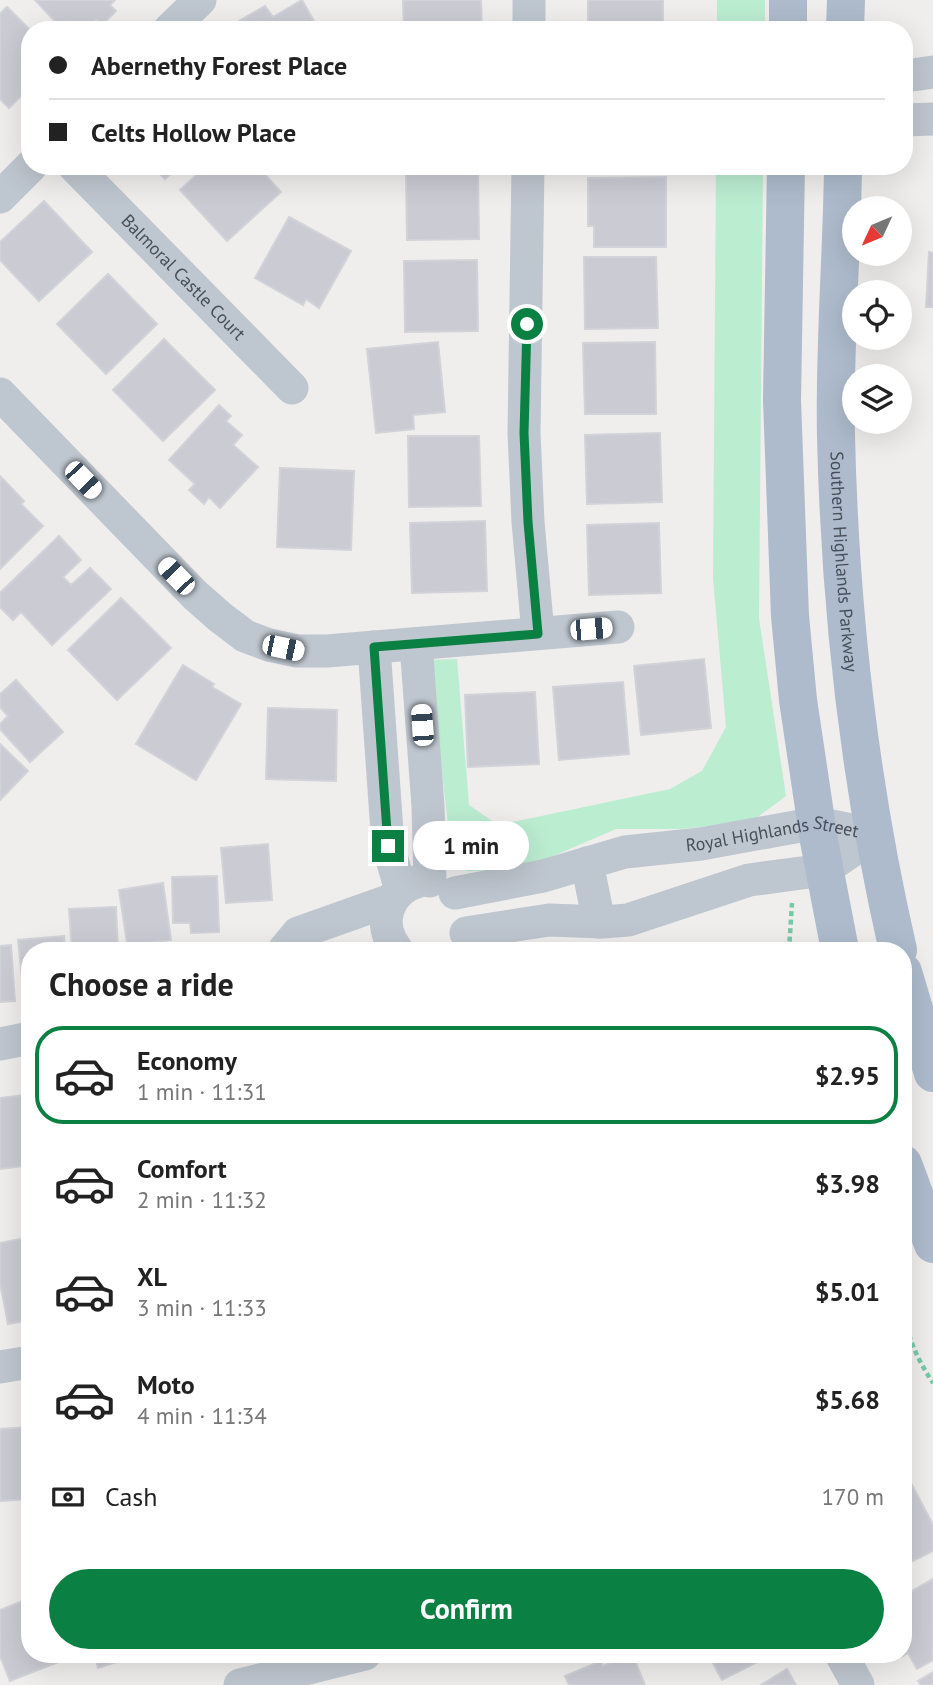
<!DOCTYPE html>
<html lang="en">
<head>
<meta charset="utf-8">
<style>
	:root { --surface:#fff; --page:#f6f6f6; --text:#222; --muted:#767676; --line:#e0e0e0; --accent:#0b8043 }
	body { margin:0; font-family:"PT Sans",sans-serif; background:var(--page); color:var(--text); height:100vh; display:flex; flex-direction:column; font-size:26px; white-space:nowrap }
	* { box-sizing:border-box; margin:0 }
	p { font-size:23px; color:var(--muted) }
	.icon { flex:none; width:38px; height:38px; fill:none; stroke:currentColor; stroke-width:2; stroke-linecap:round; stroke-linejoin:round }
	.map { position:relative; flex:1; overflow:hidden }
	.drawer { position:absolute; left:21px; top:942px; width:891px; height:721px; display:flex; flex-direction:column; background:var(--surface); border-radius:28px; box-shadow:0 7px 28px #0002 }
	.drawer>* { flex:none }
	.top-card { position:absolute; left:21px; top:21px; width:892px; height:154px; border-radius:28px; box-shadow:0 7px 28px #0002; display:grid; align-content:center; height:154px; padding:0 28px; background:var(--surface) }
	.needle { width:46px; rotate:226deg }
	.buttons { position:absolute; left:842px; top:196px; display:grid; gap:14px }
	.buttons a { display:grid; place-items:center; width:70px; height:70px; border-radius:50%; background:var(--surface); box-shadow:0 7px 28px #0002; font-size:35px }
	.end { position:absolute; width:32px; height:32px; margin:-16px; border:9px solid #0b8043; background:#fff; box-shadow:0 0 0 4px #fff }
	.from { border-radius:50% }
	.bubble { position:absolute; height:49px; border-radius:24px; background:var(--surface); box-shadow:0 7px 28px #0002; font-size:23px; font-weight:600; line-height:49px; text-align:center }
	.car { position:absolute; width:21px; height:42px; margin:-21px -10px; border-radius:9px; box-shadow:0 0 5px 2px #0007; background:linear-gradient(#fff 24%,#345 0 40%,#fff 0 76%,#345 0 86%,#fff 0) }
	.top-card b { display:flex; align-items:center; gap:24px; height:66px; font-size:26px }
	.top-card b+b { border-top:2px solid var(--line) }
	.top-card i { width:18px; height:18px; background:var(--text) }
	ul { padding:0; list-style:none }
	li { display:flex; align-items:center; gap:21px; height:98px; margin:0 14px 10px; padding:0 14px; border:4px solid transparent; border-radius:28px }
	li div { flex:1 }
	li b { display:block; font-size:26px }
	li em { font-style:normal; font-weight:600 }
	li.active { border-color:var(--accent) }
	li>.icon { width:63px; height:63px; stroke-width:1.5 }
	h2 { padding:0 28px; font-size:32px; line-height:84px }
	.pay { display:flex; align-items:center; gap:18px; height:77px; padding:0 28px; font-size:26px }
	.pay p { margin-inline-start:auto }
	.cta { display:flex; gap:14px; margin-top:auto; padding:14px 28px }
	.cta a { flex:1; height:80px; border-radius:42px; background:var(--accent); color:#fff; font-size:28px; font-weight:600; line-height:80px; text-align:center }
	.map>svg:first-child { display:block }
</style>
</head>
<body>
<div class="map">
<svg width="933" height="1685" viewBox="0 0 933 1685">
	<rect width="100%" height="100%" fill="#f0eded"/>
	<g fill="#bbedd1">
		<rect x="717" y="0" width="48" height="30"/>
		<polygon points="716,166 763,166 759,618 786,796 751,822 680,829 616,829 521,870 467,871 452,859 429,660 457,659 469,805 498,825 670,789 702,771 726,727 713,578"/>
	</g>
	<g fill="#cacbd3" stroke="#d1d3d8" stroke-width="2">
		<polygon points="35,0 115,0 110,5 116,11 102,25 97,19 86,30 63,30"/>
		<polygon points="302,0 319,30 237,30 234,24 265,6 273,17"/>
		<polygon points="403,0 481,0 482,30 404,30"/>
		<rect x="588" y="0" width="75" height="30"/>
		<polygon points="7,7 30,30 30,87 9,108 0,99 0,14"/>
		<polygon points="152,166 178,166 165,179"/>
		<polygon points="206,166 257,166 281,192 227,241 180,190"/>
		<polygon points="406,169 478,169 479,239 407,240"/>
		<polygon points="666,177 666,247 594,247 594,226 588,226 588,178"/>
		<polygon points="44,201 92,252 39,301 0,260 0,242"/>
		<polygon points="289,217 351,251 319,308 306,299 303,305 255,278"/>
		<polygon points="929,252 933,253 933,307 926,307"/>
		<polygon points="584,257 656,257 658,328 585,329"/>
		<polygon points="477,260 478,331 405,332 404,261"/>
		<polygon points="108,274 157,324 106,374 57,324"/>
		<polygon points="164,339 215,390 163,441 113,390"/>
		<polygon points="438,342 445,412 413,415 414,429 376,433 367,349"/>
		<polygon points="655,342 656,414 585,414 583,343"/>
		<polygon points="219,405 231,416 226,421 242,435 233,445 258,467 220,508 209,497 204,504 189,490 195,484 169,460"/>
		<polygon points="660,433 662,502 587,504 585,435"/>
		<polygon points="408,436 479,436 481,506 409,507"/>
		<polygon points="280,468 354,471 351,550 277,547"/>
		<polygon points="0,476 24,501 21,504 43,526 0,569"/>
		<polygon points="485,521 487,591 412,593 410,523"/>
		<polygon points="659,523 661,593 589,595 587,525"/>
		<polygon points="59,536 81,560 63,577 71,585 90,568 111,589 52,645 21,612 13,620 0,607 0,593"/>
		<polygon points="121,598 171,648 117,700 68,650"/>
		<polygon points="704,659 711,728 641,735 634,666"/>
		<polygon points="183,665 214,684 212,687 241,704 196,780 136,744"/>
		<polygon points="16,680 63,732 30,762 0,729 0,724 8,716 0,707 0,694"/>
		<polygon points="623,682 629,754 559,760 553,687"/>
		<polygon points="535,692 539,764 468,767 465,695"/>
		<polygon points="268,708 337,710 336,781 266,779"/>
		<polygon points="0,744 28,771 0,800"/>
		<polygon points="268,844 272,900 226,903 221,848"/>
		<polygon points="217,876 219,932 191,933 190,923 173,923 172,877"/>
		<polygon points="163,883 171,940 154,942 155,950 128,950 119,890"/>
		<polygon points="116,907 118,950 72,950 69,909"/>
		<polygon points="64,936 65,950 30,950 30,996 24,997 18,940"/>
		<polygon points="11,945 15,1001 0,1002 0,946"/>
		<polygon points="24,1095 30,1134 30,1165 0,1169 0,1098"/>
		<polygon points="30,1237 30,1320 8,1324 0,1283 0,1243"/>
		<polygon points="30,1427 30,1499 0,1501 0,1429"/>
		<polygon points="911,1483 933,1525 933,1551 903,1566 903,1487"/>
		<polygon points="933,1579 933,1660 917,1669 908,1653 903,1656 902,1654 903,1596"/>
		<polygon points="30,1598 30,1654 76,1655 10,1681 0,1656 0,1610"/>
		<polygon points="94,1654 141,1654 98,1668"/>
		<polygon points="632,1654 645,1685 569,1685 565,1676 601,1661 603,1666"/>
		<polygon points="708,1654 773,1654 722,1680"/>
		<polygon points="787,1669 796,1685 761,1685"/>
		<polygon points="933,1672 933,1685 921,1685 918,1681"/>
	</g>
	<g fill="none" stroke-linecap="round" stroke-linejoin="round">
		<g stroke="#74caa4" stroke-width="4.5" stroke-dasharray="5 3.5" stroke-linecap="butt">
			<polyline points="789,950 792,903"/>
			<path d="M903 1310C909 1340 916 1357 933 1383"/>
		</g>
		<g stroke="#bec6cf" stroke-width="33">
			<polyline points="169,30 200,0"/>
			<polyline points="529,30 529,0"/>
			<polyline points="905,76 933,72"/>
			<polyline points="905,120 933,119"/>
			<path id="s1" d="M74 166 292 388"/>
			<polyline points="528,166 524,433 528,522 538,633"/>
			<polyline points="0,197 31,166"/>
			<polyline points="0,394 195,595 220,617 245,636 269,645 297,651 327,651 618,627"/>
			<polyline points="416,644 428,806 430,881"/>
			<polyline points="374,647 388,846 401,890"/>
			<polyline points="587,863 599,922"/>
			<path id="s2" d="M455 893 543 876 625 852 701 844 817 823 875 835"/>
			<polyline points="466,933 549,920 603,922 628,920 749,880 824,870 875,835"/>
			<polyline points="284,950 298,933 391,900"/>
			<path d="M397 950C376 924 387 890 419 881"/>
			<polyline points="0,1044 30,1038"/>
			<polyline points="0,1367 30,1362"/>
			<polyline points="841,1654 858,1685"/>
			<polyline points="240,1685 365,1654"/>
		</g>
		<g stroke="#adbbcc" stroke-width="38">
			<polyline points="788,30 788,0"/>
			<polyline points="845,30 846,0"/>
			<polyline points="786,166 782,400 790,616 798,700 819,841 840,950"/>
			<path id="s3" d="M843 166C842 256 834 346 836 436 840 609 859 781 898 950"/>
			<polyline points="903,972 933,1073"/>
			<polyline points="903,1164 933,1244"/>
		</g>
	</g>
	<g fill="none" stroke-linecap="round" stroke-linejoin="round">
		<polyline stroke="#0b8043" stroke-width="9" points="388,846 374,647 538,634 528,522 524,433 527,324"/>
	</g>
	<g text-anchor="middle" stroke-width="6" stroke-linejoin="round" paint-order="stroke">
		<g font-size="18" fill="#464f5a" stroke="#fff">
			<text dy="6" stroke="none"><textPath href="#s1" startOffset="156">Balmoral Castle Court</textPath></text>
			<text dy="6" stroke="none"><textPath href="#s3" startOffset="396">Southern Highlands Parkway</textPath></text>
			<text dy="6" stroke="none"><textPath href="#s2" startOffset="324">Royal Highlands Street</textPath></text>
		</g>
	</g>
</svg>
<div class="buttons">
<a><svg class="needle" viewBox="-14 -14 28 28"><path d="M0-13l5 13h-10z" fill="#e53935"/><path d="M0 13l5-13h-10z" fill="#767676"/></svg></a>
<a><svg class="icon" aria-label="locate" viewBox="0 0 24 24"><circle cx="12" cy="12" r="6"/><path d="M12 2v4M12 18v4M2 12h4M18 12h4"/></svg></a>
<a><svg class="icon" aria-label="layers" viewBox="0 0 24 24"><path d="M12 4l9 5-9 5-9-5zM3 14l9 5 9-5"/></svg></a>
</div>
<i class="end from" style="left:527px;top:324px"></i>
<i class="end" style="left:388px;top:846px"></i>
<div class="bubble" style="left:413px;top:821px;width:116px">1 min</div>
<i class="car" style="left:83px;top:480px;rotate:136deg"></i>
<i class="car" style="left:176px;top:576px;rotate:316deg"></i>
<i class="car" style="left:591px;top:629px;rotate:85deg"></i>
<i class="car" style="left:283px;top:648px;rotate:102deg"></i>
<i class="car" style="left:422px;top:725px;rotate:356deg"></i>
<div class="top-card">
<b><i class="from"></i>Abernethy Forest Place</b>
<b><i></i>Celts Hollow Place</b>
</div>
<section class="drawer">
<h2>Choose a ride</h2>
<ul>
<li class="active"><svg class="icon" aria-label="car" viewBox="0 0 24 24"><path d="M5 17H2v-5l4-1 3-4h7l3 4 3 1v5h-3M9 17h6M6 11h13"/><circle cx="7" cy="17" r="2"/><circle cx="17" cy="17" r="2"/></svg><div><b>Economy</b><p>1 min · 11:31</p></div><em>$2.95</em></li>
<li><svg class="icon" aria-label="car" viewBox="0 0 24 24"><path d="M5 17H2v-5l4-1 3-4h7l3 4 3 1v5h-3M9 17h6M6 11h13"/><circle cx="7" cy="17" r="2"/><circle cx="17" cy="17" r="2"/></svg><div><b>Comfort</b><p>2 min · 11:32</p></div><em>$3.98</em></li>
<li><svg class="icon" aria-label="car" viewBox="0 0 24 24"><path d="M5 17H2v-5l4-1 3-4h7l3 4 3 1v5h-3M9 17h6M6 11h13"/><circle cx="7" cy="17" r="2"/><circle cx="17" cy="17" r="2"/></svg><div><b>XL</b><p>3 min · 11:33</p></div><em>$5.01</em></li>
<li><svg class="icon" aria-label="car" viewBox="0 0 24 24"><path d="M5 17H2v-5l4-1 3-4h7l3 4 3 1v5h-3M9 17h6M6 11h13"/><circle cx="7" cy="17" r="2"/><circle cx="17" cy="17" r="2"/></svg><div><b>Moto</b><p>4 min · 11:34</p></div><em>$5.68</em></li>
</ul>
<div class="pay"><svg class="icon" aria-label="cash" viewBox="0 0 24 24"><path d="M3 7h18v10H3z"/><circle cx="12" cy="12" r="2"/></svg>Cash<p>170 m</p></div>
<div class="cta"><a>Confirm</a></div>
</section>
</div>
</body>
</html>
